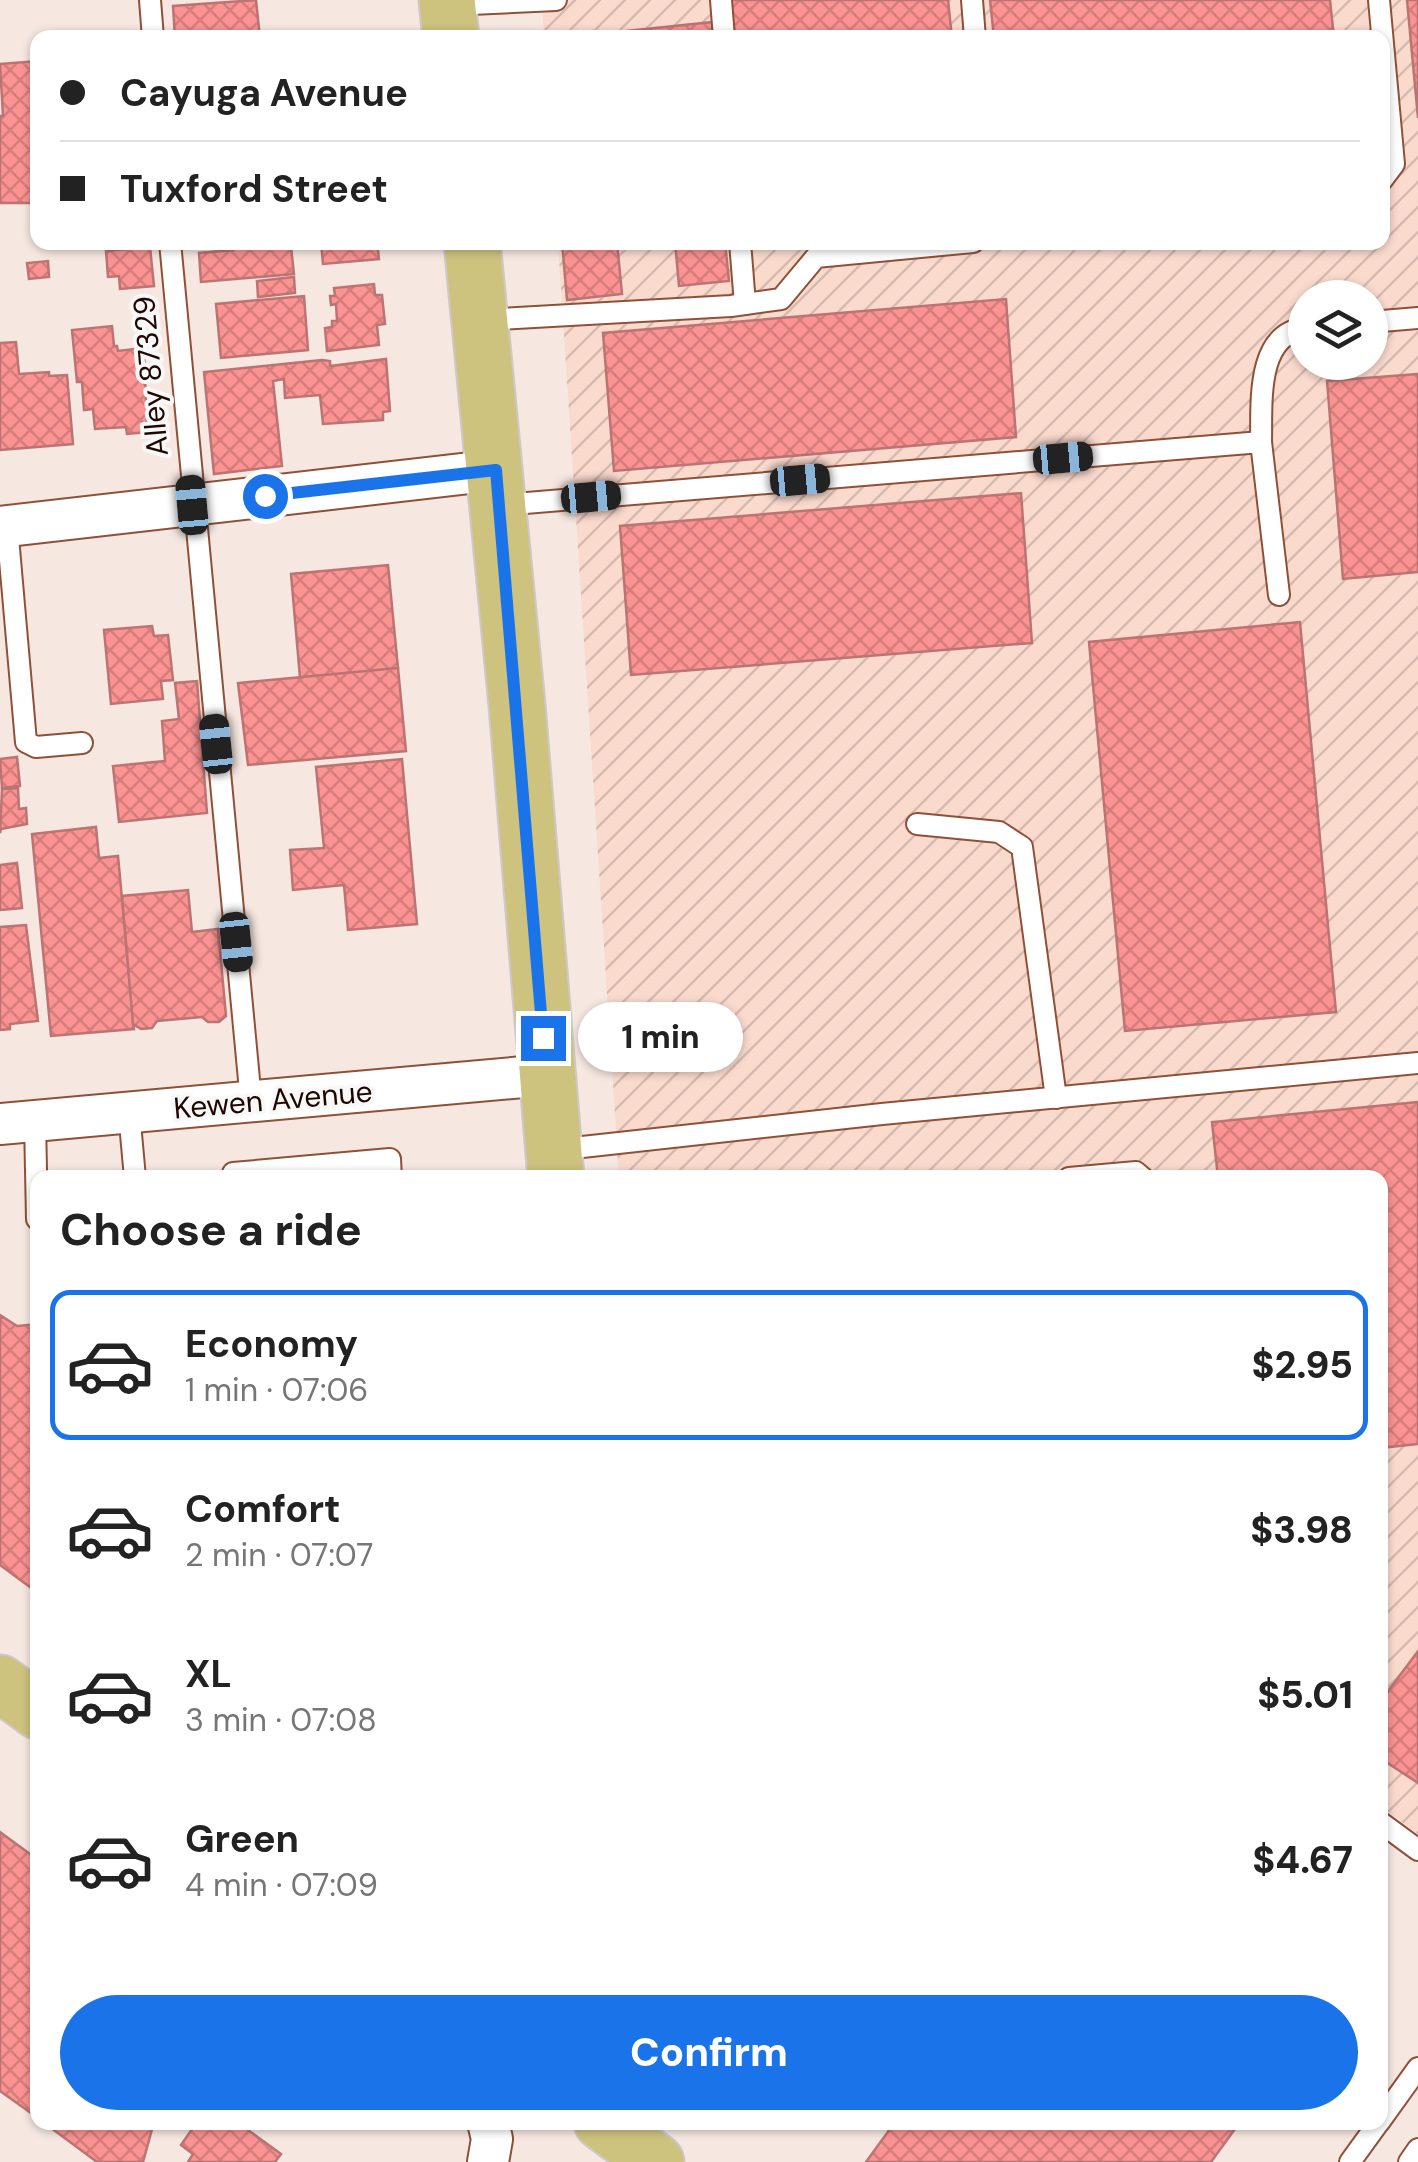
<!DOCTYPE html>
<html lang="en">
<head>
<meta charset="utf-8">
<style>
	:root { --surface:#fff; --page:#f2f2f2; --text:#222; --muted:#767676; --line:#e0e0e0; --accent:#1a73e8 }
	body { margin:0; font-family:"DM Sans",sans-serif; background:var(--page); color:var(--text); height:100vh; display:flex; flex-direction:column; font-size:38px; white-space:nowrap }
	* { box-sizing:border-box; margin:0 }
	p { font-size:32px; color:var(--muted) }
	.icon { flex:none; width:55px; height:55px; fill:none; stroke:currentColor; stroke-width:2; stroke-linecap:round; stroke-linejoin:round }
	.map { position:relative; flex:1; overflow:hidden }
	.side { position:absolute; left:30px; top:1170px; width:1358px; height:960px; display:flex; flex-direction:column; background:var(--surface); border-radius:20px; box-shadow:0 2px 8px #0004 }
	.side>* { flex:none }
	.banner { position:absolute; left:30px; top:30px; width:1360px; height:220px; border-radius:20px; box-shadow:0 2px 8px #0004; display:grid; align-content:center; height:220px; padding:0 30px; background:var(--surface) }
	.buttons { position:absolute; left:1288px; top:280px; display:grid; gap:20px }
	.buttons a { display:grid; place-items:center; width:100px; height:100px; border-radius:50%; background:var(--surface); box-shadow:0 2px 8px #0004; font-size:50px }
	.end { position:absolute; width:45px; height:45px; margin:-22px; border:12px solid #1a73e8; background:#fff; box-shadow:0 0 0 5px #fff }
	.from { border-radius:50% }
	.bubble { position:absolute; height:70px; border-radius:35px; background:var(--surface); box-shadow:0 2px 8px #0004; font-size:32px; font-weight:800; line-height:70px; text-align:center }
	.car { position:absolute; width:30px; height:60px; margin:-30px -15px; border-radius:12px; box-shadow:0 0 8px 2px #0007; background:linear-gradient(#222 24%,#8ab4d8 0 40%,#222 0 76%,#8ab4d8 0 86%,#222 0) }
	.banner b { display:flex; align-items:center; gap:35px; height:95px; font-size:38px }
	.banner b+b { border-top:2px solid var(--line) }
	.banner i { width:25px; height:25px; background:var(--text) }
	ul { padding:0; list-style:none }
	li { display:flex; align-items:center; gap:30px; height:150px; margin:0 20px 15px; padding:0 10px; border:5px solid transparent; border-radius:20px }
	li div { flex:1 }
	li b { display:block; font-size:38px }
	li em { font-style:normal; font-weight:800 }
	li.selected { border-color:var(--accent) }
	li>.icon { width:90px; height:90px; stroke-width:1.5 }
	h2 { padding:0 30px; font-size:45px; line-height:120px }
	.button { display:flex; gap:20px; margin-top:auto; padding:20px 30px }
	.button a { flex:1; height:115px; border-radius:60px; background:var(--accent); color:#fff; font-size:40px; font-weight:800; line-height:115px; text-align:center }
	.map>svg:first-child { display:block }
</style>
</head>
<body>
<div class="map">
<svg width="1418" height="2162" viewBox="0 0 1418 2162">
	<defs>
		<pattern id="industrial-furrows" width="10" height="10" patternUnits="userSpaceOnUse" patternTransform="scale(2.5)"><rect width="10" height="10" fill="#fbdace"/><path d="M-1 1l2-2M0 10L10 0M9 11l2-2" fill="none" stroke="#d7baaf"/></pattern>
		<pattern id="building-cross-hatch" width="8" height="8" patternUnits="userSpaceOnUse" patternTransform="scale(2.5)"><rect width="8" height="8" fill="#fa9392"/><path d="M0 0l8 8M0 8l8-8" fill="none" stroke="#d67d7c"/></pattern>
	</defs>
	<rect width="100%" height="100%" fill="#f6e7e1"/>
	<path fill="url(#industrial-furrows)" fill-rule="evenodd" d="M542 0H1418V1834L1380 1806V1178L619 1177 558 243 1382 242V38H544ZM1305 298H1370V362H1305Z"/>
	<g fill="url(#building-cross-hatch)" stroke="#bc7473" stroke-width="2.5">
		<polygon points="256,0 260,38 175,38 173,6"/>
		<polygon points="731,0 948,0 952,38 735,38"/>
		<polygon points="990,0 1330,0 1334,38 994,38"/>
		<polygon points="1407,0 1418,0 1418,118"/>
		<polygon points="713,22 714,38 560,38"/>
		<polygon points="37,61 38,199 31,200 32,203 0,203 0,116 3,116 0,64"/>
		<polygon points="232,242 299,242 299,247 291,247 294,274 201,282 199,253 233,250"/>
		<polygon points="321,242 377,242 379,259 323,264"/>
		<polygon points="562,242 617,242 622,294 567,300"/>
		<polygon points="675,242 725,242 729,281 679,286"/>
		<polygon points="150,247 154,286 120,289 119,276 108,277 106,251"/>
		<polygon points="48,261 49,277 29,279 27,263"/>
		<polygon points="294,277 295,293 258,297 257,281"/>
		<polygon points="374,284 375,295 382,295 385,324 377,325 379,345 327,351 325,328 332,327 332,321 337,321 336,304 331,305 330,296 335,296 334,288"/>
		<polygon points="304,296 308,350 221,358 216,304"/>
		<polygon points="1006,299 1016,437 614,471 603,333"/>
		<polygon points="112,326 114,346 117,346 118,351 144,348 147,432 127,434 126,427 95,429 93,409 84,410 82,382 77,382 72,330"/>
		<polygon points="16,342 19,374 49,372 49,376 67,375 73,444 0,450 0,343"/>
		<polygon points="386,359 390,411 383,412 383,420 323,424 320,395 285,398 284,379 273,381 282,466 214,474 204,372 322,360 330,361 330,366"/>
		<polygon points="1418,374 1418,572 1343,579 1327,381"/>
		<polygon points="1021,493 1032,643 631,675 620,526"/>
		<polygon points="388,565 398,668 300,678 291,574"/>
		<polygon points="1300,622 1336,1012 1125,1031 1089,642"/>
		<polygon points="152,626 154,636 168,635 173,680 161,681 163,699 111,704 104,630"/>
		<polygon points="398,668 406,751 248,765 238,683"/>
		<polygon points="197,681 207,813 119,822 113,766 165,761 162,721 179,719 175,683"/>
		<polygon points="17,757 20,786 2,788 0,759"/>
		<polygon points="402,759 417,924 348,930 344,885 293,890 290,850 324,848 316,767"/>
		<polygon points="18,788 19,809 26,808 27,824 1,829 0,833 2,789"/>
		<polygon points="96,827 99,858 118,856 134,1029 51,1036 32,834"/>
		<polygon points="17,863 22,908 0,910 0,865"/>
		<polygon points="188,890 192,932 218,929 226,1016 219,1022 208,1022 202,1017 157,1021 152,1028 141,1029 133,1024 122,896"/>
		<polygon points="26,925 38,1021 10,1024 10,1029 0,1030 0,927"/>
		<polygon points="1418,1102 1418,1444 1380,1448 1380,1178 1218,1178 1212,1122"/>
		<polygon points="0,1315 17,1326 38,1324 38,1593 0,1565"/>
		<polygon points="1418,1651 1418,1783 1380,1758 1380,1702"/>
		<polygon points="0,1832 38,1860 38,2118 0,2091"/>
		<polygon points="43,2122 154,2122 143,2162 97,2162"/>
		<polygon points="197,2122 237,2122 281,2154 275,2162 188,2162 193,2154 181,2145"/>
		<polygon points="895,2122 1240,2122 1211,2162 866,2162"/>
	</g>
	<g fill="none" stroke-linecap="round" stroke-linejoin="round">
		<g stroke="#8f5038" stroke-width="24">
			<g id="lane">
				<polyline points="150,0 153,38"/>
				<polyline points="721,0 724,38"/>
				<polyline points="972,0 975,38"/>
				<polyline points="1379,0 1394,164 1382,180"/>
				<polyline points="449,5 556,0"/>
				<polyline points="170,242 251,1101"/>
				<polyline points="740,242 745,304"/>
				<polyline points="482,320 731,306 781,299 816,257 973,242"/>
				<polyline points="1370,322 1418,318"/>
				<path d="M1261 442C1262 406 1255 334 1305 328"/>
				<polyline points="501,505 1261,442 1279,595"/>
				<polyline points="7,526 26,742 36,747 82,743"/>
				<polyline points="917,824 999,832 1022,847 1056,1098"/>
				<polyline points="129,1112 135,1178"/>
				<polyline points="35,1121 37,1219"/>
				<polyline points="555,1150 882,1114 1418,1063"/>
				<polyline points="233,1178 233,1173 390,1159 391,1178"/>
				<polyline points="1069,1178 1136,1172 1143,1178"/>
				<polyline points="1380,1822 1418,1850"/>
				<polyline points="1380,2121 1418,2068"/>
				<polyline points="1350,2162 1379,2122"/>
				<polyline points="1409,2162 1418,2149"/>
			</g>
		</g>
		<g stroke="#8f5038" stroke-width="44">
			<g id="street">
				<polyline points="0,527 496,470"/>
				<polyline points="0,1124 546,1075"/>
				<polyline points="488,2162 492,2139 488,2122"/>
			</g>
		</g>
		<g stroke="#cec8c7" stroke-width="59">
			<g id="primary">
				<polyline points="447,0 451,38"/>
				<polyline points="472,242 517,705 556,1178"/>
				<polyline points="0,1683 38,1711"/>
				<polyline points="602,2122 656,2162"/>
			</g>
		</g>
		<use href="#lane" stroke="#fff" stroke-width="20"/>
		<use href="#street" stroke="#fff" stroke-width="40"/>
		<use href="#primary" stroke="#cdc37f" stroke-width="55"/>
	</g>
	<g fill="none" stroke-linecap="round" stroke-linejoin="round">
		<polyline stroke="#1a73e8" stroke-width="12" points="265,496 496,470 543,1038"/>
	</g>
	<g text-anchor="middle" stroke-width="8" stroke-linejoin="round" paint-order="stroke">
		<g font-size="30" fill="#1f0701" stroke="#f8f8f8">
			<text transform="translate(151 376) rotate(-95)" y="10">Alley 87329</text>
			<text transform="translate(273 1100) rotate(-5)" y="10">Kewen Avenue</text>
		</g>
	</g>
</svg>
<div class="buttons">
<a><svg class="icon" aria-label="layers" viewBox="0 0 24 24"><path d="M12 4l9 5-9 5-9-5zM3 14l9 5 9-5"/></svg></a>
</div>
<i class="end from" style="left:265px;top:496px"></i>
<i class="end" style="left:543px;top:1038px"></i>
<div class="bubble" style="left:578px;top:1002px;width:165px">1 min</div>
<i class="car" style="left:1063px;top:458px;rotate:85deg"></i>
<i class="car" style="left:800px;top:480px;rotate:85deg"></i>
<i class="car" style="left:591px;top:497px;rotate:85deg"></i>
<i class="car" style="left:192px;top:505px;rotate:355deg"></i>
<i class="car" style="left:216px;top:744px;rotate:354deg"></i>
<i class="car" style="left:236px;top:942px;rotate:174deg"></i>
<div class="banner">
<b><i class="from"></i>Cayuga Avenue</b>
<b><i></i>Tuxford Street</b>
</div>
<section class="side">
<h2>Choose a ride</h2>
<ul>
<li class="selected"><svg class="icon" aria-label="car" viewBox="0 0 24 24"><path d="M5 17H2v-5l4-1 3-4h7l3 4 3 1v5h-3M9 17h6M6 11h13"/><circle cx="7" cy="17" r="2"/><circle cx="17" cy="17" r="2"/></svg><div><b>Economy</b><p>1 min · 07:06</p></div><em>$2.95</em></li>
<li><svg class="icon" aria-label="car" viewBox="0 0 24 24"><path d="M5 17H2v-5l4-1 3-4h7l3 4 3 1v5h-3M9 17h6M6 11h13"/><circle cx="7" cy="17" r="2"/><circle cx="17" cy="17" r="2"/></svg><div><b>Comfort</b><p>2 min · 07:07</p></div><em>$3.98</em></li>
<li><svg class="icon" aria-label="car" viewBox="0 0 24 24"><path d="M5 17H2v-5l4-1 3-4h7l3 4 3 1v5h-3M9 17h6M6 11h13"/><circle cx="7" cy="17" r="2"/><circle cx="17" cy="17" r="2"/></svg><div><b>XL</b><p>3 min · 07:08</p></div><em>$5.01</em></li>
<li><svg class="icon" aria-label="car" viewBox="0 0 24 24"><path d="M5 17H2v-5l4-1 3-4h7l3 4 3 1v5h-3M9 17h6M6 11h13"/><circle cx="7" cy="17" r="2"/><circle cx="17" cy="17" r="2"/></svg><div><b>Green</b><p>4 min · 07:09</p></div><em>$4.67</em></li>
</ul>
<div class="button"><a>Confirm</a></div>
</section>
</div>
</body>
</html>
